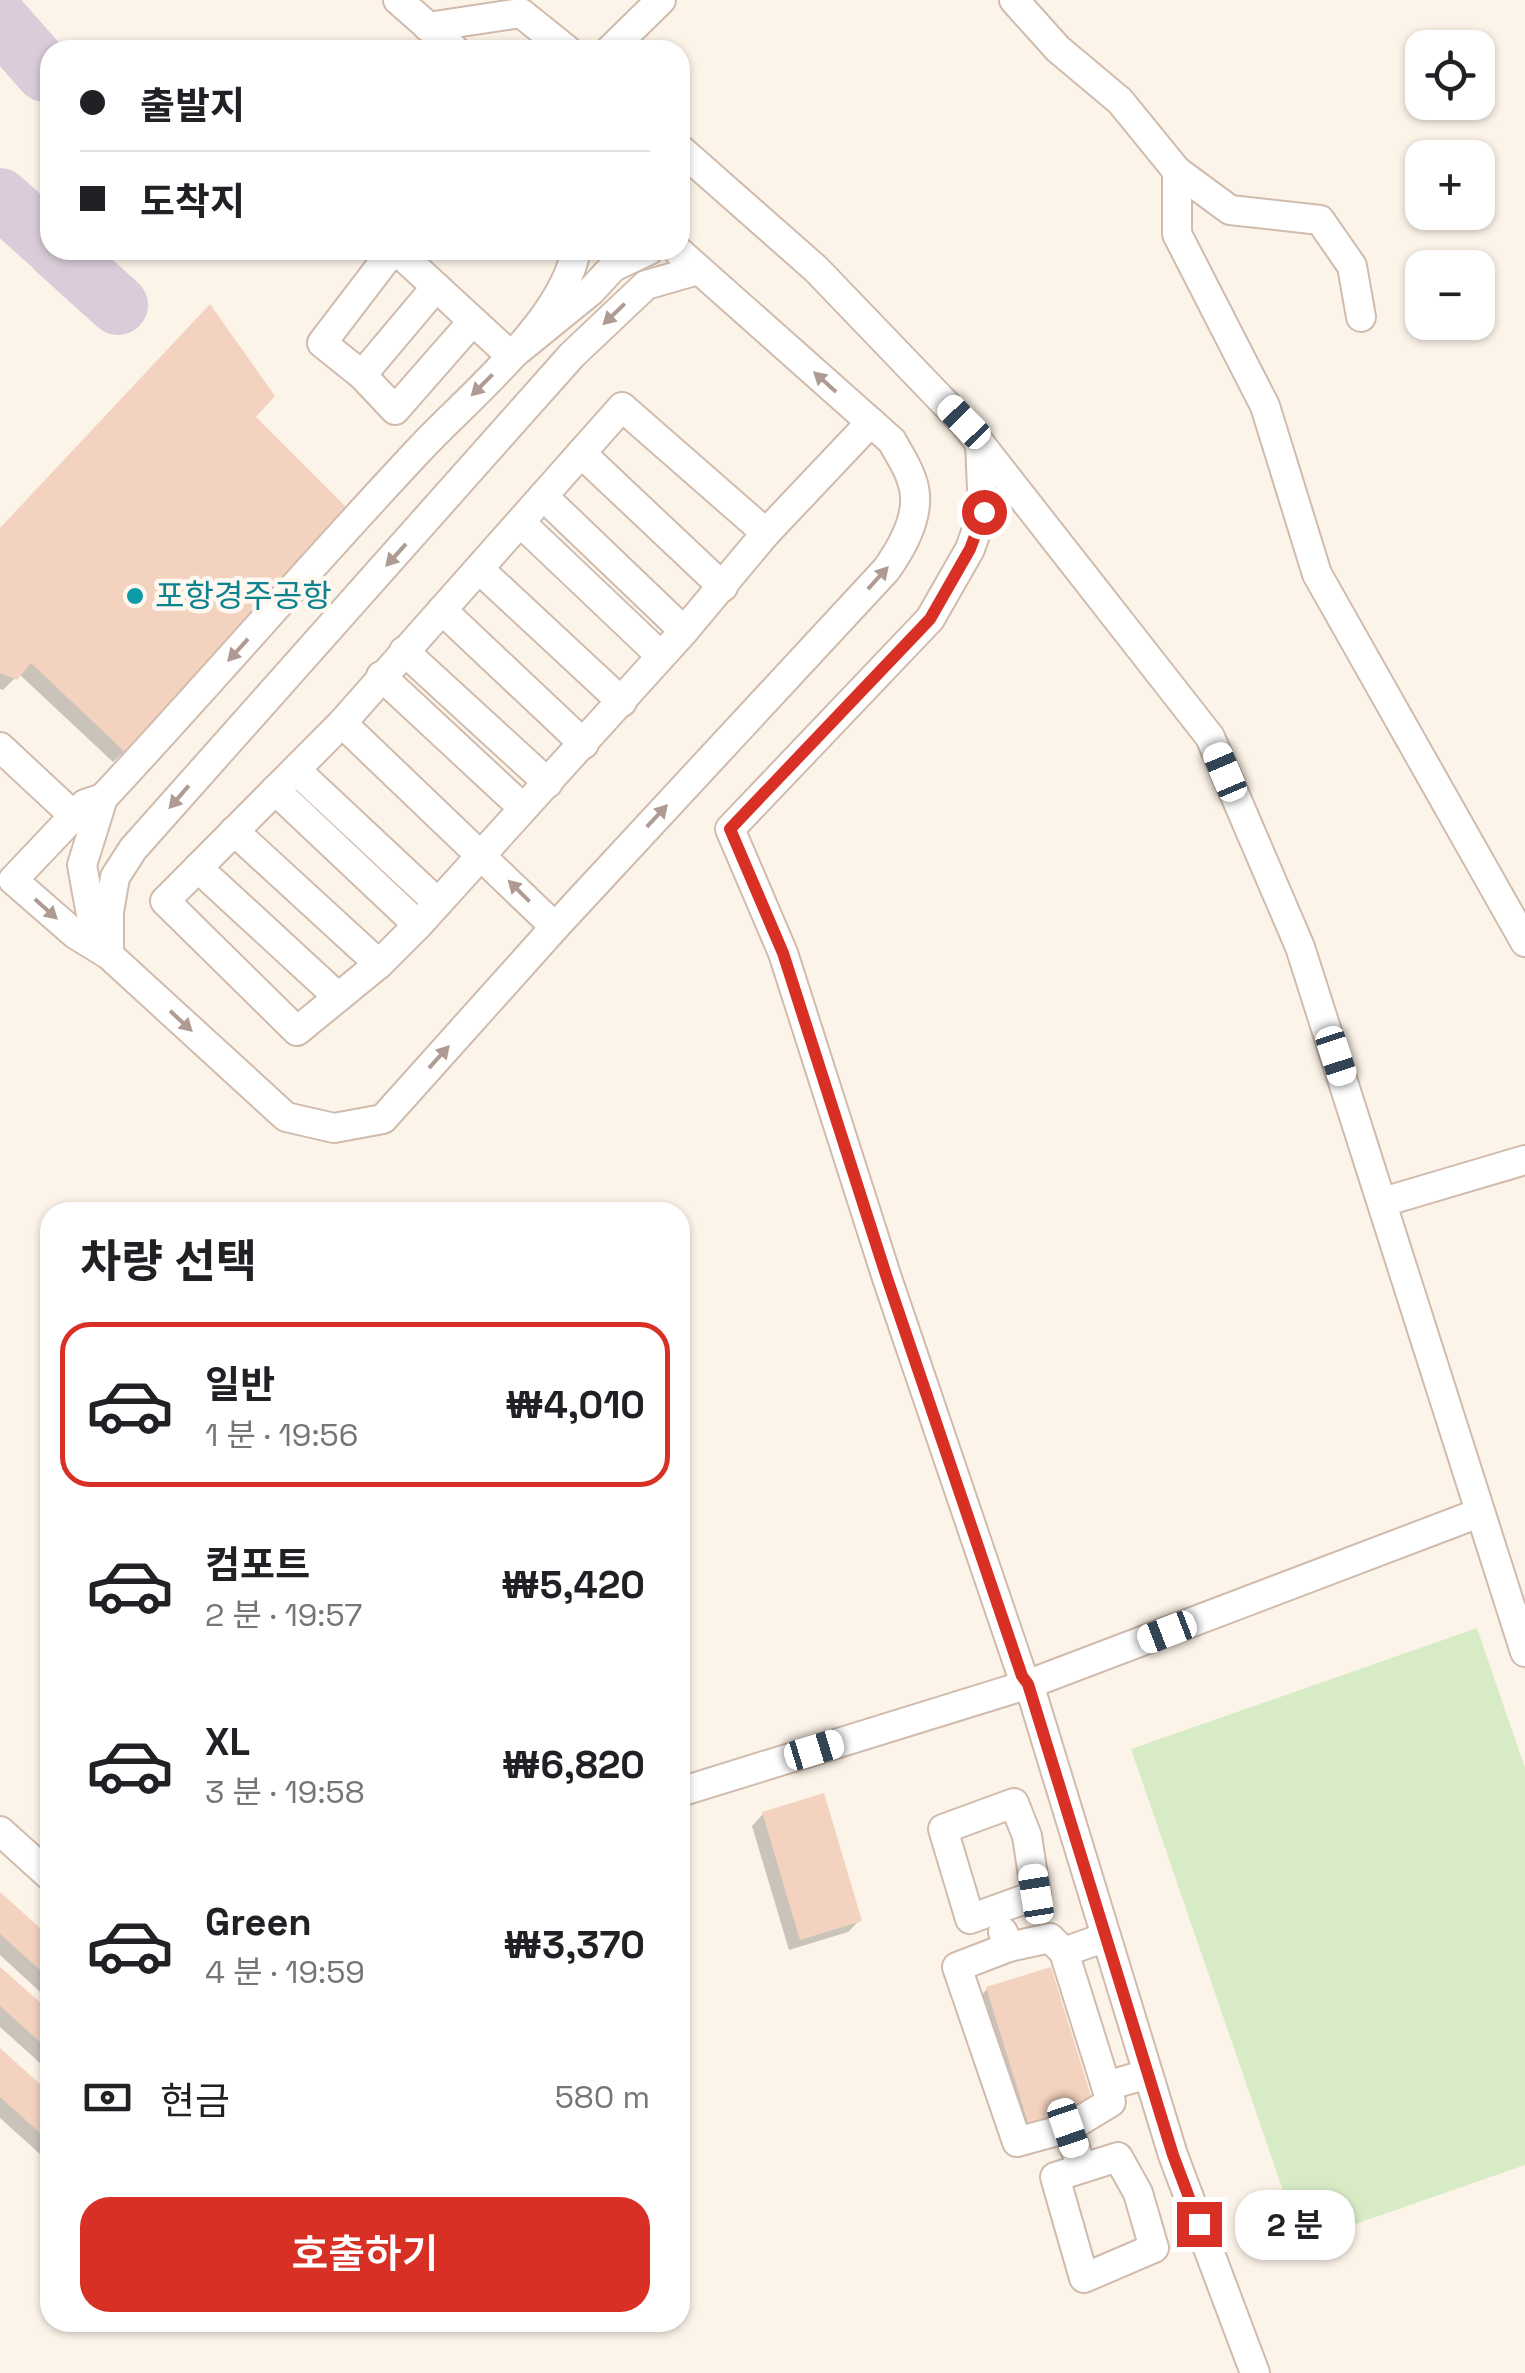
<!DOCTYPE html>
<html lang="ko">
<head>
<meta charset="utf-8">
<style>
	:root { --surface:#fff; --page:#f2f2f2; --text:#202124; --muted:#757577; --line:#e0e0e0; --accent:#d93025 }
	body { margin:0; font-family:"Space Grotesk","Noto Sans KR",sans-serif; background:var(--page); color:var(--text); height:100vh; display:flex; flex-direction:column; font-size:38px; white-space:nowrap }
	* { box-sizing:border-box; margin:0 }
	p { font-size:32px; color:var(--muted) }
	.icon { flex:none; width:55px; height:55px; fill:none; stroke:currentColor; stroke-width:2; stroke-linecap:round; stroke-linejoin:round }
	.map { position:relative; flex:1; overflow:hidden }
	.panel { position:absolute; left:40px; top:1202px; width:650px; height:1130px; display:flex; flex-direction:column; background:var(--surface); border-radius:30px; box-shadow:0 2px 8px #0004 }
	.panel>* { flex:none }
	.hud { position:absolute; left:40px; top:40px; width:650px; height:220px; border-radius:30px; box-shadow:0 2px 8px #0004; display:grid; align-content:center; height:220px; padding:0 40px; background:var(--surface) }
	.buttons { position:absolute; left:1405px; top:30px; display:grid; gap:20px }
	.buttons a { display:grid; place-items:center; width:90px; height:90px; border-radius:20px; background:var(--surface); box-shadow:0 2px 8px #0004; font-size:50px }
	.end { position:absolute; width:45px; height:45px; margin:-22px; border:12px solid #d93025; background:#fff; box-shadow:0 0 0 5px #fff }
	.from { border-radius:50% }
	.bubble { position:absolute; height:70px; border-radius:30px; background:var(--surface); box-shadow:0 2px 8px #0004; font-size:32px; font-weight:600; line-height:70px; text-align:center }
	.car { position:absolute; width:30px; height:60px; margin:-30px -15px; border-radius:12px; box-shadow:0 0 8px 2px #0007; background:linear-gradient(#fff 24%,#345 0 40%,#fff 0 76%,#345 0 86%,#fff 0) }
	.hud b { display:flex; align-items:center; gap:35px; height:95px; font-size:38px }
	.hud b+b { border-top:2px solid var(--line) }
	.hud i { width:25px; height:25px; background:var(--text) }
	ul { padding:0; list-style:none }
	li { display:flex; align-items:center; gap:30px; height:165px; margin:0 20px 15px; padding:0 20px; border:5px solid transparent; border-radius:30px }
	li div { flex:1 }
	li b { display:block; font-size:38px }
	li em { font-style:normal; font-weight:600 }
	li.selected { border-color:var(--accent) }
	li>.icon { width:90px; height:90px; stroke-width:1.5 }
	h2 { padding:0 40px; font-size:45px; line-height:120px }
	.pay { display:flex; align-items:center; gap:25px; height:110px; padding:0 40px; font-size:38px }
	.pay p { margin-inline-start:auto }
	.primary-button { display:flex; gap:20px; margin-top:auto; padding:20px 40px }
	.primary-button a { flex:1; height:115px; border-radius:30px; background:var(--accent); color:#fff; font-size:40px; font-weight:600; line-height:115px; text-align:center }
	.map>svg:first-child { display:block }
</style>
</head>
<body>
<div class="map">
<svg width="1525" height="2373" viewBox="0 0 1525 2373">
	<rect width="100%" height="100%" fill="#fdf4e9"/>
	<polygon fill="#d7ecc6" points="1477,1628 1525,1768 1525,2165 1301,2243 1131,1749"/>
	<g fill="#0003">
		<polygon points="253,417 125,751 113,762 19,674 3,690 0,689 0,531"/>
		<polygon points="763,1814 859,1921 848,1932 789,1950 752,1826"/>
		<polygon points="0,1895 50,1941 50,2001 0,1955"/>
		<polygon points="0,1970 50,2015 50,2053 40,2063 0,2027"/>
		<polygon points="987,1989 1092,2108 1019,2139 976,2001"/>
		<polygon points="0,2052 50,2097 50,2163 0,2118"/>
	</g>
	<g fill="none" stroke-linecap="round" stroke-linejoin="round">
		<g stroke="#daccd8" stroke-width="60">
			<polyline points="0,21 45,72"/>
			<polyline points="0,198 50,243"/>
			<polyline points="57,250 118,305"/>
		</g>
	</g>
	<g fill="#f3d2bf">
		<polygon points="210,304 275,396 256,417 348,509 126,753 31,663 17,680 0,673 0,528"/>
		<polygon points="824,1793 862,1921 800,1940 762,1812"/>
		<polygon points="0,1892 50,1937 50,1979 0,1934"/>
		<polygon points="0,1967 50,2011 50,2051 0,2006"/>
		<polygon points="1051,1967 1095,2109 1030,2129 986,1987"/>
		<polygon points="0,2048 50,2093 50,2142 0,2097"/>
	</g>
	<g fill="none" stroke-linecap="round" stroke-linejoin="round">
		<g stroke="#d0bbad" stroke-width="32">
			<g id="minor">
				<polyline points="398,0 455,50"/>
				<polyline points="1014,0 1058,49 1120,101 1177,171 1230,210 1320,220 1352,266 1361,317"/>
				<polyline points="428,27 521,13 567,50"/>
				<polyline points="610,50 661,0"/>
				<polyline points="680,149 816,269 964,423 1210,737 1300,947 1525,1652"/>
				<polyline points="1177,171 1177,234 1265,406 1317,574 1525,942"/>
				<polyline points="393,250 322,343 362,375 395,410 472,322"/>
				<polyline points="396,250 511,356 591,291 613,267 649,250"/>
				<polyline points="362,375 436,287"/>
				<polygon points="622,407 766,533 684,631 418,925 379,964 297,1031 165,901 342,723"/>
				<polyline points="980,443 983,512 970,549 930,619 730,829 783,953 887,1278 1022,1675 1029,1684 1173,2155 1255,2373"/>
				<polyline points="581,453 723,587"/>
				<polyline points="543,496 684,631"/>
				<polyline points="521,523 660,655"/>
				<polyline points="766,533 871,422"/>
				<polyline points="479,569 622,702"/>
				<polyline points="442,610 584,744"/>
				<polyline points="404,651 548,783"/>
				<polyline points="381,676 523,808"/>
				<polyline points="342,723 555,927"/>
				<polyline points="0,747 73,815"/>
				<polyline points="296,770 438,903"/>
				<polyline points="275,790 418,925"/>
				<path d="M103 798 85 804 13 880 75 934 109 955 286 1117 334 1128 383 1119 555 927 886 570C904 545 924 509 911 478 907 465 898 453 892 441L677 250"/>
				<polyline points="234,831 379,964"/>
				<polyline points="198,868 338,997"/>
				<path d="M103 945 94 931 82 865 103 798C210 683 312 564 419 450 468 397 563 322 576 250"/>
				<polyline points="109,955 109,912 115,877 133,849 572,355 646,285 698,270"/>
				<polyline points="1383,1202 1525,1160"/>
				<polyline points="680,1792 1029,1684 1479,1513"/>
				<polygon points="1014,1803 1027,1836 1036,1895 970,1919 943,1829"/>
				<polyline points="0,1831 50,1876"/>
				<polyline points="1003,1932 1009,1947 1050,1938 1064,1952"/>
				<polyline points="1106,1937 1064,1952 1106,2086 1148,2074"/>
				<polyline points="1009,1947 957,1967 1017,2142 1068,2128"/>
				<polygon points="1118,2157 1138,2193 1154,2248 1084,2278 1055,2177"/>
				<polyline points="1082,2168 1068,2128 1111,2102 1106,2086"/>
			</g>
		</g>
		<use href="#minor" stroke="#fff" stroke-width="28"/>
	</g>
	<defs><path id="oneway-solid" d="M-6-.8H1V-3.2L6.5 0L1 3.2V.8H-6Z" transform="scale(2.5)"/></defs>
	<g fill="#af9b93">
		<use href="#oneway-solid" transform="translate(614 314) rotate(136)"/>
		<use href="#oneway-solid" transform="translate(825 382) rotate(-138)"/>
		<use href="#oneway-solid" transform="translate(482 385) rotate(135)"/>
		<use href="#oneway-solid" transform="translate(396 555) rotate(132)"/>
		<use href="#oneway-solid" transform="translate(878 578) rotate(-48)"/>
		<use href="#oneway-solid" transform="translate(238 650) rotate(132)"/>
		<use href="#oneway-solid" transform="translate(179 797) rotate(131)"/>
		<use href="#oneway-solid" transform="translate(657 816) rotate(-47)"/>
		<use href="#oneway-solid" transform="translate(519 891) rotate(-135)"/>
		<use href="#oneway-solid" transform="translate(46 909) rotate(42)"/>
		<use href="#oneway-solid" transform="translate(181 1021) rotate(43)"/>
		<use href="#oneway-solid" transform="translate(439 1057) rotate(-48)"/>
	</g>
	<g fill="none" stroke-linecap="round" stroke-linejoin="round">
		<polyline stroke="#d93025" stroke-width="12" points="984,512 970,549 930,619 730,829 783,953 887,1278 1022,1676 1028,1684 1173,2155 1199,2224"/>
	</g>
	<circle fill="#0f9aa8" stroke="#fff8f0" stroke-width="4" cx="135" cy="596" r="10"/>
	<g text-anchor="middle" stroke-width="9" stroke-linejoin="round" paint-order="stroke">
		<g font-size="32" fill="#0d838f" stroke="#fff8f0" text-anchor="start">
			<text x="155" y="607">포항경주공항</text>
		</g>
	</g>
</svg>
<div class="buttons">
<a><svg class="icon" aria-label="locate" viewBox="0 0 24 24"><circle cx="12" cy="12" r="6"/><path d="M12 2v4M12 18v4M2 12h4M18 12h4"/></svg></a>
<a>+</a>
<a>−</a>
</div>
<i class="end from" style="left:984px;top:512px"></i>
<i class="end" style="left:1199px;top:2224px"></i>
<div class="bubble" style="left:1235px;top:2190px;width:120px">2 분</div>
<i class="car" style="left:964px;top:422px;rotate:316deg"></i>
<i class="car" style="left:1225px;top:772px;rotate:337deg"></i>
<i class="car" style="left:1336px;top:1056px;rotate:162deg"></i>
<i class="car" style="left:1167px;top:1632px;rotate:249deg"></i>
<i class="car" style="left:814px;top:1750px;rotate:73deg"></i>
<i class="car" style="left:1036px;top:1894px;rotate:351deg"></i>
<i class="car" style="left:1068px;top:2128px;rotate:161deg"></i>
<div class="hud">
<b><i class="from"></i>출발지</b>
<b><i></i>도착지</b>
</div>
<section class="panel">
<h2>차량 선택</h2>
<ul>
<li class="selected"><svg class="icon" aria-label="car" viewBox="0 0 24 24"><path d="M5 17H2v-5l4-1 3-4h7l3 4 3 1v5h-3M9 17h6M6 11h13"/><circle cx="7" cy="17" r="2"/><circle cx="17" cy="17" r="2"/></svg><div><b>일반</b><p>1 분 · 19:56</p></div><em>₩4,010</em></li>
<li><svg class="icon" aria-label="car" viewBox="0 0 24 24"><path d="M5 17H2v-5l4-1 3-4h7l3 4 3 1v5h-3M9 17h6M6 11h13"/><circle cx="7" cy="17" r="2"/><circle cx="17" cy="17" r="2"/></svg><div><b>컴포트</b><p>2 분 · 19:57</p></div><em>₩5,420</em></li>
<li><svg class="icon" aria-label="car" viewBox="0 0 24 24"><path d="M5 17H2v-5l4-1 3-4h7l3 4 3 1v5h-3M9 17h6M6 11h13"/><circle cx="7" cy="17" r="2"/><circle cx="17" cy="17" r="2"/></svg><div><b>XL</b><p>3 분 · 19:58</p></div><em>₩6,820</em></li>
<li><svg class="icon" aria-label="car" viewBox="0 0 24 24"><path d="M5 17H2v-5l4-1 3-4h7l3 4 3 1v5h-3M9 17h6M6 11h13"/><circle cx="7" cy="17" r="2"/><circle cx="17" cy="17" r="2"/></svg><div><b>Green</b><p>4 분 · 19:59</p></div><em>₩3,370</em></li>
</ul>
<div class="pay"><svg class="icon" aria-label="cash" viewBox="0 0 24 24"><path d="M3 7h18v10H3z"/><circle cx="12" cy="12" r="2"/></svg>현금<p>580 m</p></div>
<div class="primary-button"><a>호출하기</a></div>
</section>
</div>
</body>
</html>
